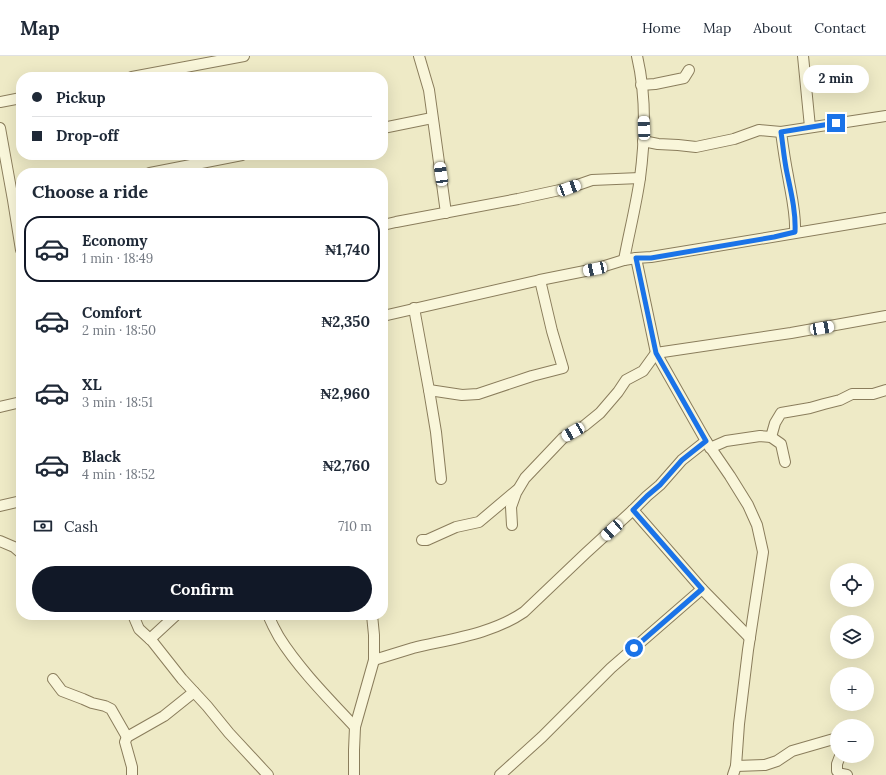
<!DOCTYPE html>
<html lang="en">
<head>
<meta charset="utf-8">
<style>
	:root { --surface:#fff; --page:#f6f6f7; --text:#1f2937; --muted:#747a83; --line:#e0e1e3; --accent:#111827 }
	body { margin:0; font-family:Lora,serif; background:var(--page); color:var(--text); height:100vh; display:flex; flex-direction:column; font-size:15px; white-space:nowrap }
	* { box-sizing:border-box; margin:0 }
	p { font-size:13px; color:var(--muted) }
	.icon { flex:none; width:22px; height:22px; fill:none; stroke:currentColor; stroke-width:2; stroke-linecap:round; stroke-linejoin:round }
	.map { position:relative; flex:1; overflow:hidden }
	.drawer { position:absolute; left:16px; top:112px; width:372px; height:452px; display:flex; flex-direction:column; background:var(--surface); border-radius:16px; box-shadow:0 4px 16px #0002 }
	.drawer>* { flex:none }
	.banner { position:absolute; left:16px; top:16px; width:372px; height:88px; border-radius:16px; box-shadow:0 4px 16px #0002; display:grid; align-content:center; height:88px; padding:0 16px; background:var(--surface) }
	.tools { position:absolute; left:830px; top:507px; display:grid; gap:8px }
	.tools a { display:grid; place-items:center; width:44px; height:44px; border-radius:50%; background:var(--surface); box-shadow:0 4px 16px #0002; font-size:20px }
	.end { position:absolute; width:18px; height:18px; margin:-9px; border:5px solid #1a73e8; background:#fff; box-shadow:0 0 0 2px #fff }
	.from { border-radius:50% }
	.bubble { position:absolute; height:28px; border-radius:14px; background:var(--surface); box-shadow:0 4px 16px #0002; font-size:13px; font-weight:700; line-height:28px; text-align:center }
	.car { position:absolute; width:12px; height:24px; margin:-12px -6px; border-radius:5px; box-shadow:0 0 3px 1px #0007; background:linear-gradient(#fff 24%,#345 0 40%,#fff 0 76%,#345 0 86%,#fff 0) }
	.banner b { display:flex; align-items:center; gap:14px; height:38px; font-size:15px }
	.banner b+b { border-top:1px solid var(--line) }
	.banner i { width:10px; height:10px; background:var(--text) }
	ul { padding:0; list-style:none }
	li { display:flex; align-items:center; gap:12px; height:66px; margin:0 8px 6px; padding:0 8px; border:2px solid transparent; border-radius:16px }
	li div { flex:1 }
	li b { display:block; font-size:15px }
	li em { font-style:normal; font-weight:700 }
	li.current { border-color:var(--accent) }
	li>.icon { width:36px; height:36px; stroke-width:1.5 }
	h2 { padding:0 16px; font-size:18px; line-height:48px }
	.pay { display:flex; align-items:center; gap:10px; height:44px; padding:0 16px; font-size:15px }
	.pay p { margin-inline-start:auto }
	.cta { display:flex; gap:8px; margin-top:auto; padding:8px 16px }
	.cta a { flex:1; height:46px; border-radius:24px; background:var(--accent); color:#fff; font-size:16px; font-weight:700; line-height:46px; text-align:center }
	header { display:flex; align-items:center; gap:24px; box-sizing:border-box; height:56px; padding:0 20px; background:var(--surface); border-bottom:1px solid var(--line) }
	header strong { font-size:19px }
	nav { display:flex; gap:22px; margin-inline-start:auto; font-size:14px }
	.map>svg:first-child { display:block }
</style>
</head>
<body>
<header>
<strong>Map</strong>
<nav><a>Home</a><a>Map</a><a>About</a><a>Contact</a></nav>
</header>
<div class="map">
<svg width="886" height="719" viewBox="0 0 886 719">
	<rect width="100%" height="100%" fill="#eeeac6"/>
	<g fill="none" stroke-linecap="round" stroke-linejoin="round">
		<g stroke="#8a7d5c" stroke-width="12">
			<g id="minor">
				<polyline points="419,0 429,34 446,157"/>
				<polyline points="803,0 810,71"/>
				<polyline points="132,21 244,0"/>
				<polyline points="641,29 655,28 684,22 689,14"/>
				<polyline points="0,46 21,42"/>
				<polyline points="0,72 13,144 21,194"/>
				<polyline points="383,72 432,62"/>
				<polyline points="643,85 658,88 678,89 696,91 734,83 759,74 781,76"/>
				<polyline points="150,117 242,99"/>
				<polyline points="383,169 396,166 518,143 569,132 592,124 640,122"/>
				<path d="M795 176C796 157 791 138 788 120 785 105 783 91 781 76L886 60"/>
				<path d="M624 204C629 177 636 150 640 122 645 84 646 38 637 0"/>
				<polyline points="414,252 429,334 436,376 441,423"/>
				<polyline points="383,260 540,224 595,213 624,204 636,202 651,201 886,162"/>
				<polyline points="429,334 462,339 478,338 532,320 563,312 552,275 540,224"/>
				<polyline points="0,351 21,346"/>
				<polyline points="771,381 775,367 781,357 810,352 824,348 840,344 852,338 873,338 886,334"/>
				<polyline points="706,385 730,420 748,449 757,469 763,496 748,594 739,668 736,710 733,719"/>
				<polyline points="710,392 726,385 760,380 771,381 781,388 785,406"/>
				<polyline points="0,450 21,445"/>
				<polyline points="633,454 702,533 750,582"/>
				<polyline points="512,469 511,451 516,437 525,422 563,382 584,370 600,357 618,336 626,324 643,315 656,297 791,277 886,260"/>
				<polyline points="422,484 427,484 456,471 479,466 517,434"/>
				<polyline points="0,485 14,491 21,497"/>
				<polyline points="133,559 139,573 152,585 182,623 207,650 229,677 268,719"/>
				<path d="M268 559C271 566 275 574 279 581 299 613 329 643 355 671"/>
				<polyline points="150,583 176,559"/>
				<path d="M374 604C387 600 400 596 413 592 450 583 492 578 524 556L586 497 633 454 647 440 660 429 682 404 706 385 656 297 636 202"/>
				<polyline points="53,623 62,635 83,643 92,647 105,650 111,653 127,681"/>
				<polyline points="840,700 837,708 837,715 842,718 847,719"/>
				<polyline points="736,710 765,709 777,705 792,695 837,682"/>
				<polyline points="132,719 132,711 125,686 127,681 164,660 194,636"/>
				<polyline points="354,719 354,694 355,671 374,604 374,579 372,559"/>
				<polyline points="500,719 542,681 611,612 702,533"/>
			</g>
		</g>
		<use href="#minor" stroke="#f9f6da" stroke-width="10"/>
	</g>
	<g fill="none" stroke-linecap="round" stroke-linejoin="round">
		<path stroke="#1a73e8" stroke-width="5" d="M634 592 702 533 633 454 647 440 660 429 682 404 706 385 656 297 636 202H651L774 181 795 176C796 156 791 136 787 117 784 103 783 89 781 76L836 67"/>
	</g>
</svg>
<div class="tools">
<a><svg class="icon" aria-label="locate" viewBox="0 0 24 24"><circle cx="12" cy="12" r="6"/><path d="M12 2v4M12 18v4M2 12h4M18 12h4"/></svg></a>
<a><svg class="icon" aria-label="layers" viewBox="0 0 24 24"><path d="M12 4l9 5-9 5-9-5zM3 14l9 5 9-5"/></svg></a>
<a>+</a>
<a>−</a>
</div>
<i class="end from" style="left:634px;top:592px"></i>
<i class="end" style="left:836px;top:67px"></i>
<div class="bubble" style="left:803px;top:9px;width:66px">2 min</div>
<i class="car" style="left:644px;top:72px;rotate:358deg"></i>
<i class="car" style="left:441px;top:118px;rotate:352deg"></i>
<i class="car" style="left:569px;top:132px;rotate:70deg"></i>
<i class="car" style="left:595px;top:213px;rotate:258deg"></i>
<i class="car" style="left:822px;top:272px;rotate:80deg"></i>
<i class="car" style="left:573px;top:376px;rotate:240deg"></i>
<i class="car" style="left:612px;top:474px;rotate:228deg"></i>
<div class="banner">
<b><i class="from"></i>Pickup</b>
<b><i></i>Drop-off</b>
</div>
<section class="drawer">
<h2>Choose a ride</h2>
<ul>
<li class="current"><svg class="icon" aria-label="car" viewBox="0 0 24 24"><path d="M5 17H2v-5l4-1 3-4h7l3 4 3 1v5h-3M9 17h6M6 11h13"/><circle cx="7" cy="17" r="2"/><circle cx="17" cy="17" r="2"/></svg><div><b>Economy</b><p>1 min · 18:49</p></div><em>₦1,740</em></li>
<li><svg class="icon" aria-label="car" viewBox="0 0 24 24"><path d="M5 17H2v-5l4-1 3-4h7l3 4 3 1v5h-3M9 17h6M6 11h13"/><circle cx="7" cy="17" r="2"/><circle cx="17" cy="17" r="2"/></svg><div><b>Comfort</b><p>2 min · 18:50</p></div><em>₦2,350</em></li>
<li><svg class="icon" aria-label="car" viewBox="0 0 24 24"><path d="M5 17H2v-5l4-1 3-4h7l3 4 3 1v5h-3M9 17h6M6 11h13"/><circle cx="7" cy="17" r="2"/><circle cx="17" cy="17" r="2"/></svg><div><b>XL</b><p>3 min · 18:51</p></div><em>₦2,960</em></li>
<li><svg class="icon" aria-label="car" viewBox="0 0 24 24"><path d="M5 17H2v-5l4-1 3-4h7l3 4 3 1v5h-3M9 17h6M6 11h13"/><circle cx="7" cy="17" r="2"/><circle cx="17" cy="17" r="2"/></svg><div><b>Black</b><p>4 min · 18:52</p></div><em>₦2,760</em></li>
</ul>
<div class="pay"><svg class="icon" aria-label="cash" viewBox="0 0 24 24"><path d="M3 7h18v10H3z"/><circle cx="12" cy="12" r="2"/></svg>Cash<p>710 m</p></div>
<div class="cta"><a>Confirm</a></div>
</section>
</div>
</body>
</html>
